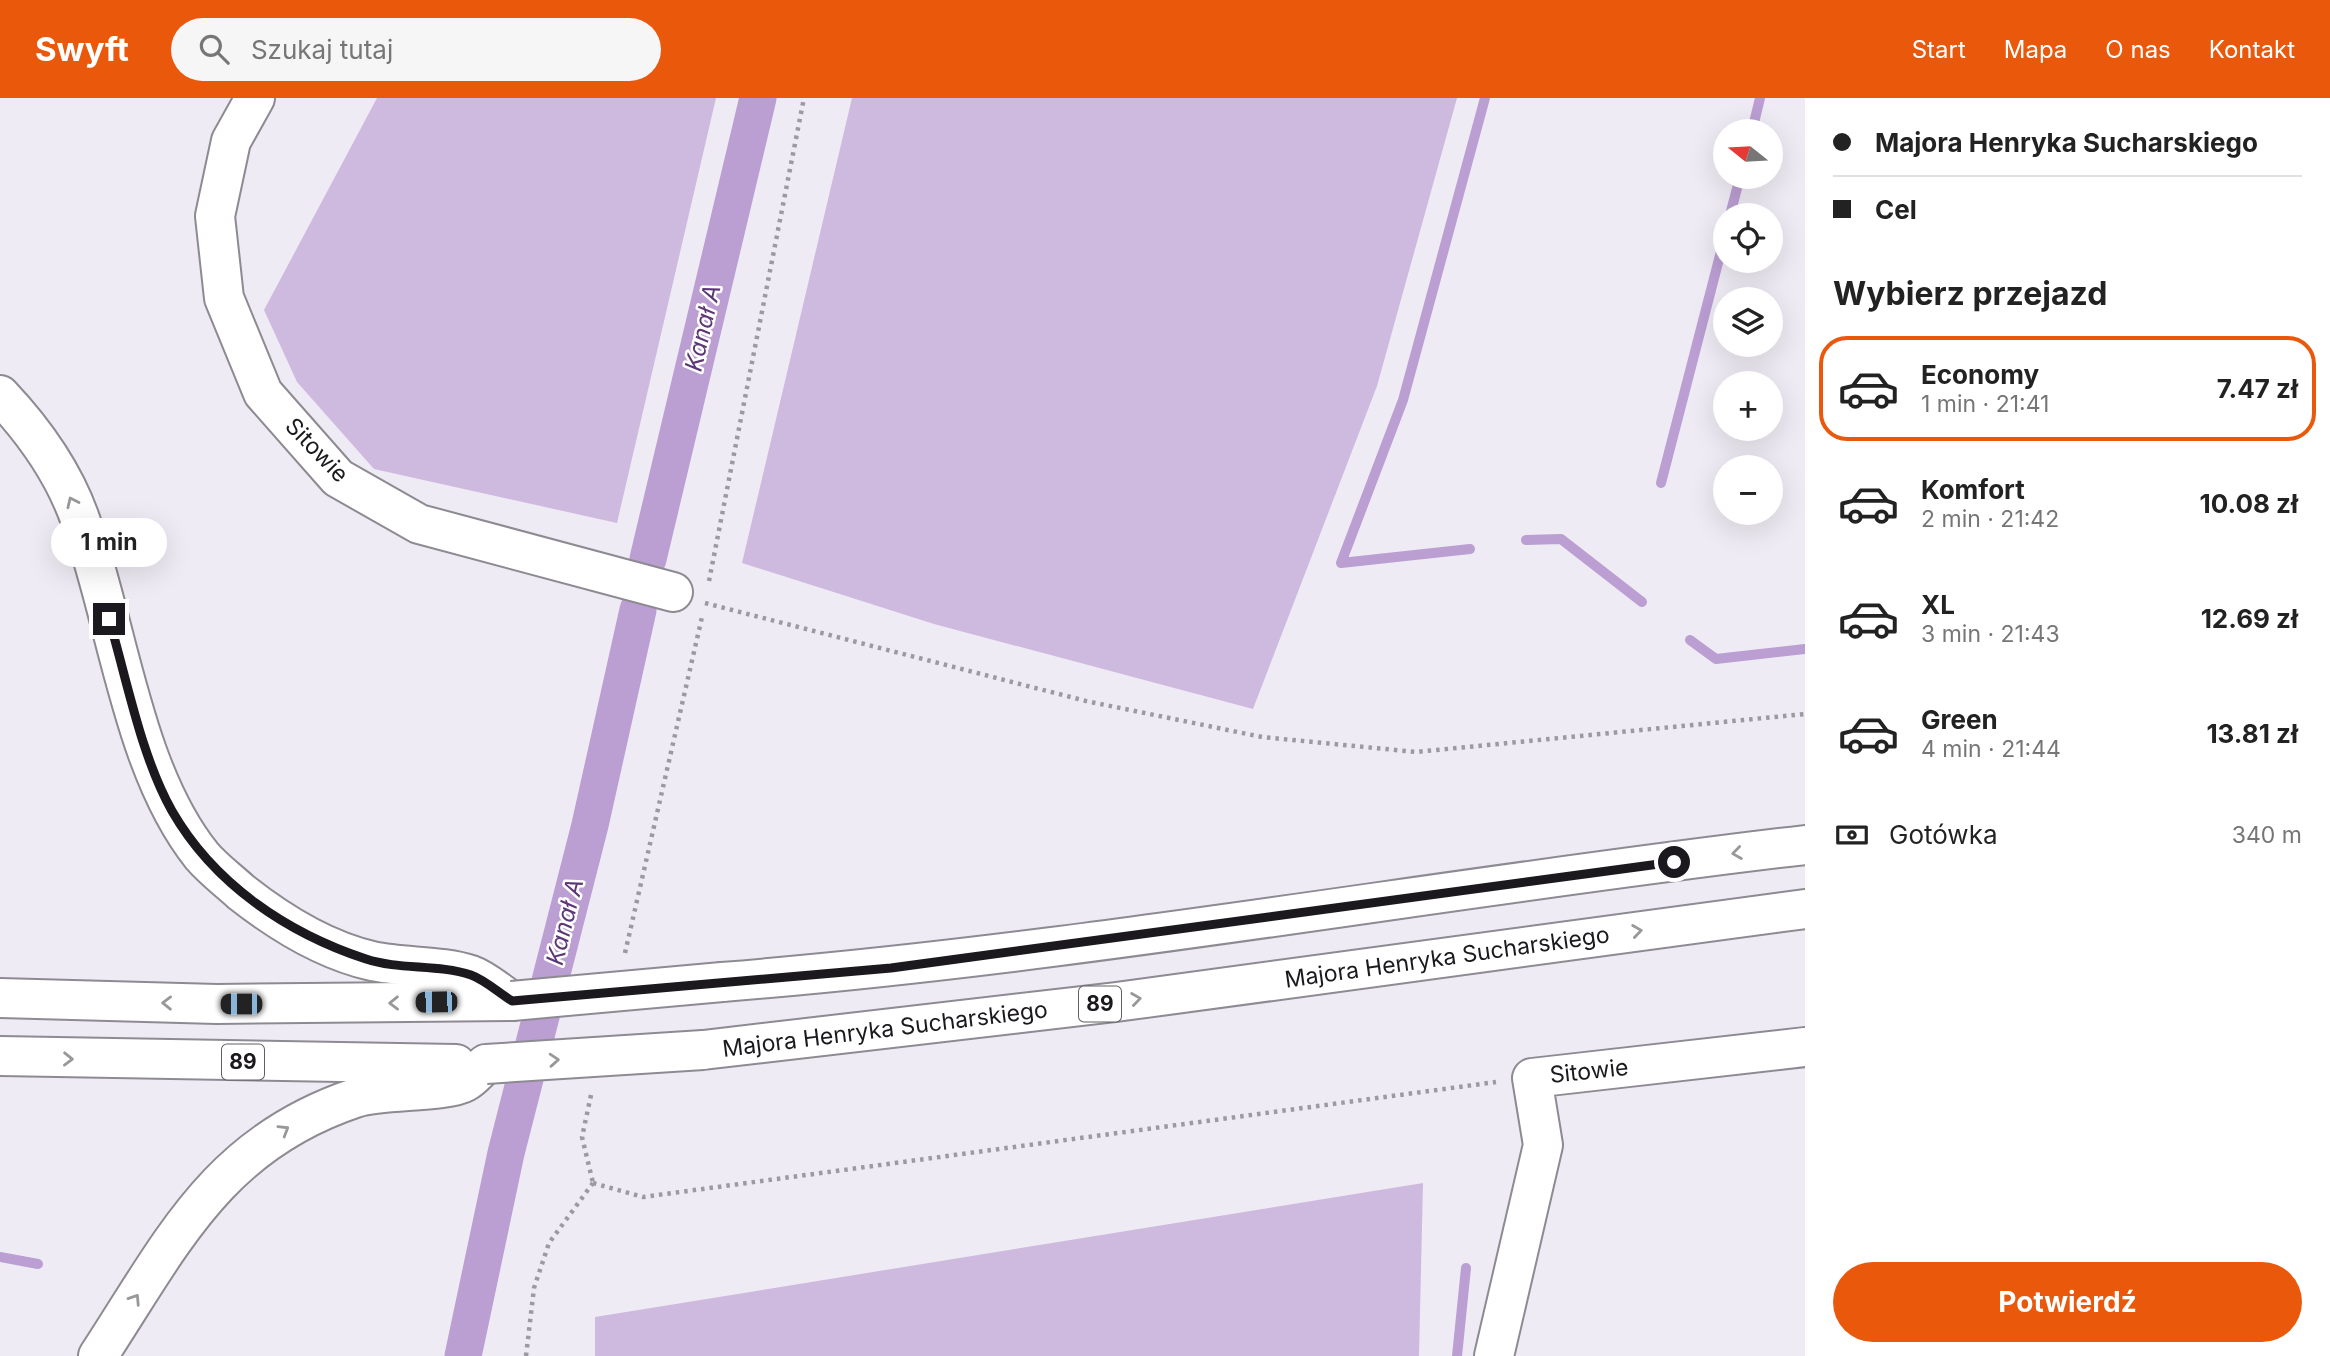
<!DOCTYPE html>
<html lang="pl">
<head>
<meta charset="utf-8">
<style>
	:root { --surface:#fff; --page:#f6f6f6; --text:#222; --muted:#767676; --line:#e0e0e0; --accent:#ea580c }
	body { margin:0; font-family:Inter,sans-serif; background:var(--page); color:var(--text); height:100vh; display:flex; flex-direction:column; font-size:26px; white-space:nowrap }
	* { box-sizing:border-box; margin:0 }
	p { font-size:23px; color:var(--muted) }
	.icon { flex:none; width:38px; height:38px; fill:none; stroke:currentColor; stroke-width:2; stroke-linecap:round; stroke-linejoin:round }
	.map { position:relative; flex:1; overflow:hidden }
	.details { display:flex; flex-direction:column; background:var(--surface); width:525px }
	.details>* { flex:none }
	.hud { display:grid; align-content:center; height:154px; padding:0 28px; background:var(--surface) }
	.needle { width:46px; rotate:288deg }
	.tools { position:absolute; left:1713px; top:21px; display:grid; gap:14px }
	.tools a { display:grid; place-items:center; width:70px; height:70px; border-radius:50%; background:var(--surface); box-shadow:0 7px 28px #0002; font-size:35px }
	.end { position:absolute; width:32px; height:32px; margin:-16px; border:9px solid #1b191d; background:#fff; box-shadow:0 0 0 4px #fff }
	.from { border-radius:50% }
	.bubble { position:absolute; height:49px; border-radius:24px; background:var(--surface); box-shadow:0 7px 28px #0002; font-size:23px; font-weight:700; line-height:49px; text-align:center }
	.car { position:absolute; width:21px; height:42px; margin:-21px -10px; border-radius:9px; box-shadow:0 0 5px 2px #0007; background:linear-gradient(#222 24%,#8ab4d8 0 40%,#222 0 76%,#8ab4d8 0 86%,#222 0) }
	.hud b { display:flex; align-items:center; gap:24px; height:66px; font-size:26px }
	.hud b+b { border-top:2px solid var(--line) }
	.hud i { width:18px; height:18px; background:var(--text) }
	ul { padding:0; list-style:none }
	li { display:flex; align-items:center; gap:21px; height:105px; margin:0 14px 10px; padding:0 14px; border:4px solid transparent; border-radius:28px }
	li div { flex:1 }
	li b { display:block; font-size:26px }
	li em { font-style:normal; font-weight:700 }
	li.current { border-color:var(--accent) }
	li>.icon { width:63px; height:63px; stroke-width:1.5 }
	h2 { padding:0 28px; font-size:32px; line-height:84px }
	.pay { display:flex; align-items:center; gap:18px; height:77px; padding:0 28px; font-size:26px }
	.pay p { margin-inline-start:auto }
	.cta { display:flex; gap:14px; margin-top:auto; padding:14px 28px }
	.cta a { flex:1; height:80px; border-radius:42px; background:var(--accent); color:#fff; font-size:28px; font-weight:700; line-height:80px; text-align:center }
	header { display:flex; align-items:center; gap:42px; box-sizing:border-box; height:98px; padding:0 35px; background:var(--accent); color:#fff }
	header strong { font-size:33px }
	nav { display:flex; gap:38px; margin-inline-start:auto; font-size:24px }
	.search { width:490px; height:63px; background:var(--page); display:flex; align-items:center; gap:18px; box-sizing:border-box; padding:0 24px; border-radius:38px; color:var(--muted); font-size:26px }
	main { display:flex; flex:1; min-height:0 }
	.map>svg:first-child { display:block }
</style>
</head>
<body>
<header>
<strong>Swyft</strong>
<div class="search"><svg class="icon" aria-label="search" viewBox="0 0 24 24"><circle cx="10" cy="10" r="6"/><path d="M15 15l6 6"/></svg>Szukaj tutaj</div>
<nav><a>Start</a><a>Mapa</a><a>O nas</a><a>Kontakt</a></nav>
</header>
<main>
<div class="map">
<svg width="1805" height="1258" viewBox="0 0 1805 1258">
	<rect width="100%" height="100%" fill="#efebf4"/>
	<g fill="#ceb9df">
		<polygon points="377,0 716,0 617,425 374,371 297,284 264,212"/>
		<polygon points="852,0 1457,0 1377,288 1253,611 934,526 742,465"/>
		<polygon points="1423,1085 1419,1258 595,1258 595,1219"/>
	</g>
	<g fill="none" stroke-linecap="round" stroke-linejoin="round">
		<g stroke="#bb9ed2" stroke-width="10">
			<polyline points="1752,33 1760,0"/>
			<polyline points="1730,117 1740,79"/>
			<polyline points="1661,385 1726,134"/>
			<polyline points="1526,442 1561,441 1642,504"/>
			<polyline points="1470,451 1341,465 1403,302 1485,0"/>
			<polyline points="1690,542 1716,561 1805,551"/>
			<polyline points="0,1159 38,1166"/>
			<polyline points="1457,1258 1466,1170"/>
		</g>
		<g stroke="#bb9ed2" stroke-width="37">
			<polyline points="648,461 758,0"/>
			<polyline points="463,1258 506,1055 590,727 638,512"/>
		</g>
		<g stroke="#8e8a92" stroke-width="42">
			<g id="minor">
				<polyline points="255,0 231,43 215,118 224,200 263,295 338,380 419,426 673,494"/>
				<polyline points="1494,1258 1543,1047 1532,980 1805,949"/>
			</g>
		</g>
		<g stroke="#8e8a92" stroke-width="42">
			<g id="highway">
				<path d="M0 297C34 333 63 373 80 421 118 526 132 671 202 758 213 771 229 783 241 794 279 824 324 852 372 863 404 870 441 867 471 877 485 882 499 895 512 903"/>
				<path d="M722 884C1085 855 1443 789 1805 747"/>
				<polyline points="0,900 217,906 512,903"/>
				<polyline points="703,952 1116,904 1805,811"/>
				<polyline points="0,958 456,966"/>
				<path d="M98 1258C172 1145 217 1046 355 1000 382 991 445 995 465 984 473 980 479 971 486 966"/>
			</g>
		</g>
		<g stroke="#9c99a0" stroke-width="4.5" stroke-dasharray="3.5 5" stroke-linecap="butt">
			<polyline points="709,483 804,0"/>
			<polyline points="705,505 1086,603 1262,639 1416,654 1805,616"/>
			<polyline points="625,855 702,519"/>
			<polyline points="591,997 582,1039 593,1085"/>
			<polyline points="593,1085 643,1099 1496,984"/>
			<polyline points="526,1258 534,1190 549,1145 593,1085"/>
		</g>
		<use href="#minor" stroke="#fff" stroke-width="38"/>
		<use href="#highway" stroke="#fff" stroke-width="38"/>
		<g stroke="#8e8a92" stroke-width="42" stroke-linecap="butt">
			<g id="highway-bridge">
				<polyline points="512,903 722,884"/>
				<polyline points="486,966 703,952"/>
			</g>
		</g>
		<use href="#highway-bridge" stroke="#fff" stroke-width="38"/>
	</g>
	<defs><path id="oneway-chevron" d="M-2-3.5L2.5 0L-2 3.5" fill="none" stroke-width="1.6" stroke-linecap="round" stroke-linejoin="round" transform="scale(1.75)"/></defs>
	<g stroke="#989899">
		<use href="#oneway-chevron" transform="translate(72 404) rotate(-115)"/>
		<use href="#oneway-chevron" transform="translate(1737 755) rotate(172)"/>
		<use href="#oneway-chevron" transform="translate(1637 833) rotate(-8)"/>
		<use href="#oneway-chevron" transform="translate(1136 901) rotate(-8)"/>
		<use href="#oneway-chevron" transform="translate(167 905) rotate(-179)"/>
		<use href="#oneway-chevron" transform="translate(394 905) rotate(179)"/>
		<use href="#oneway-chevron" transform="translate(68 961) rotate(1)"/>
		<use href="#oneway-chevron" transform="translate(554 962) rotate(-4)"/>
		<use href="#oneway-chevron" transform="translate(284 1032) rotate(-31)"/>
		<use href="#oneway-chevron" transform="translate(135 1201) rotate(-57)"/>
	</g>
	<g fill="none" stroke-linecap="round" stroke-linejoin="round">
		<path stroke="#1b191d" stroke-width="9" d="M109 521C127 582 141 658 172 713 214 786 287 835 366 861 399 872 438 866 471 877 485 882 499 895 512 903L891 870 1674 764"/>
	</g>
	<g text-anchor="middle" stroke-width="5" stroke-linejoin="round" paint-order="stroke">
		<g fill="#fff" stroke="#5f5e61" stroke-width="2">
			<rect x="1079" y="888.5" width="42" height="35" rx="5"/>
			<rect x="222" y="946.5" width="42" height="35" rx="5"/>
		</g>
		<g font-size="21" font-weight="bold" fill="#1b191d">
			<text x="1100" y="913">89</text>
			<text x="243" y="971">89</text>
		</g>
		<g font-size="23" fill="#1b191d" stroke="#fff">
			<text transform="translate(317 352) rotate(46)" y="8">Sitowie</text>
			<text transform="translate(1447 859) rotate(-8)" y="8">Majora Henryka Sucharskiego</text>
			<text transform="translate(885 931) rotate(-7)" y="8">Majora Henryka Sucharskiego</text>
			<text transform="translate(1589 973) rotate(-6)" y="8">Sitowie</text>
		</g>
		<g font-size="24" font-style="italic" fill="#5c3676" stroke="#fff">
			<text transform="translate(703 230) rotate(-77)" y="8">Kanał A</text>
			<text transform="translate(565 824) rotate(-76)" y="8">Kanał A</text>
		</g>
	</g>
</svg>
<div class="tools">
<a><svg class="needle" viewBox="-14 -14 28 28"><path d="M0-13l5 13h-10z" fill="#e53935"/><path d="M0 13l5-13h-10z" fill="#767676"/></svg></a>
<a><svg class="icon" aria-label="locate" viewBox="0 0 24 24"><circle cx="12" cy="12" r="6"/><path d="M12 2v4M12 18v4M2 12h4M18 12h4"/></svg></a>
<a><svg class="icon" aria-label="layers" viewBox="0 0 24 24"><path d="M12 4l9 5-9 5-9-5zM3 14l9 5 9-5"/></svg></a>
<a>+</a>
<a>−</a>
</div>
<i class="end from" style="left:1674px;top:764px"></i>
<i class="end" style="left:109px;top:521px"></i>
<div class="bubble" style="left:51px;top:420px;width:116px">1 min</div>
<i class="car" style="left:436px;top:904px;rotate:269deg"></i>
<i class="car" style="left:241px;top:906px;rotate:270deg"></i>
</div>
<section class="details">
<div class="hud">
<b><i class="from"></i>Majora Henryka Sucharskiego</b>
<b><i></i>Cel</b>
</div>
<h2>Wybierz przejazd</h2>
<ul>
<li class="current"><svg class="icon" aria-label="car" viewBox="0 0 24 24"><path d="M5 17H2v-5l4-1 3-4h7l3 4 3 1v5h-3M9 17h6M6 11h13"/><circle cx="7" cy="17" r="2"/><circle cx="17" cy="17" r="2"/></svg><div><b>Economy</b><p>1 min · 21:41</p></div><em>7.47 zł</em></li>
<li><svg class="icon" aria-label="car" viewBox="0 0 24 24"><path d="M5 17H2v-5l4-1 3-4h7l3 4 3 1v5h-3M9 17h6M6 11h13"/><circle cx="7" cy="17" r="2"/><circle cx="17" cy="17" r="2"/></svg><div><b>Komfort</b><p>2 min · 21:42</p></div><em>10.08 zł</em></li>
<li><svg class="icon" aria-label="car" viewBox="0 0 24 24"><path d="M5 17H2v-5l4-1 3-4h7l3 4 3 1v5h-3M9 17h6M6 11h13"/><circle cx="7" cy="17" r="2"/><circle cx="17" cy="17" r="2"/></svg><div><b>XL</b><p>3 min · 21:43</p></div><em>12.69 zł</em></li>
<li><svg class="icon" aria-label="car" viewBox="0 0 24 24"><path d="M5 17H2v-5l4-1 3-4h7l3 4 3 1v5h-3M9 17h6M6 11h13"/><circle cx="7" cy="17" r="2"/><circle cx="17" cy="17" r="2"/></svg><div><b>Green</b><p>4 min · 21:44</p></div><em>13.81 zł</em></li>
</ul>
<div class="pay"><svg class="icon" aria-label="cash" viewBox="0 0 24 24"><path d="M3 7h18v10H3z"/><circle cx="12" cy="12" r="2"/></svg>Gotówka<p>340 m</p></div>
<div class="cta"><a>Potwierdź</a></div>
</section>
</main>
</body>
</html>
